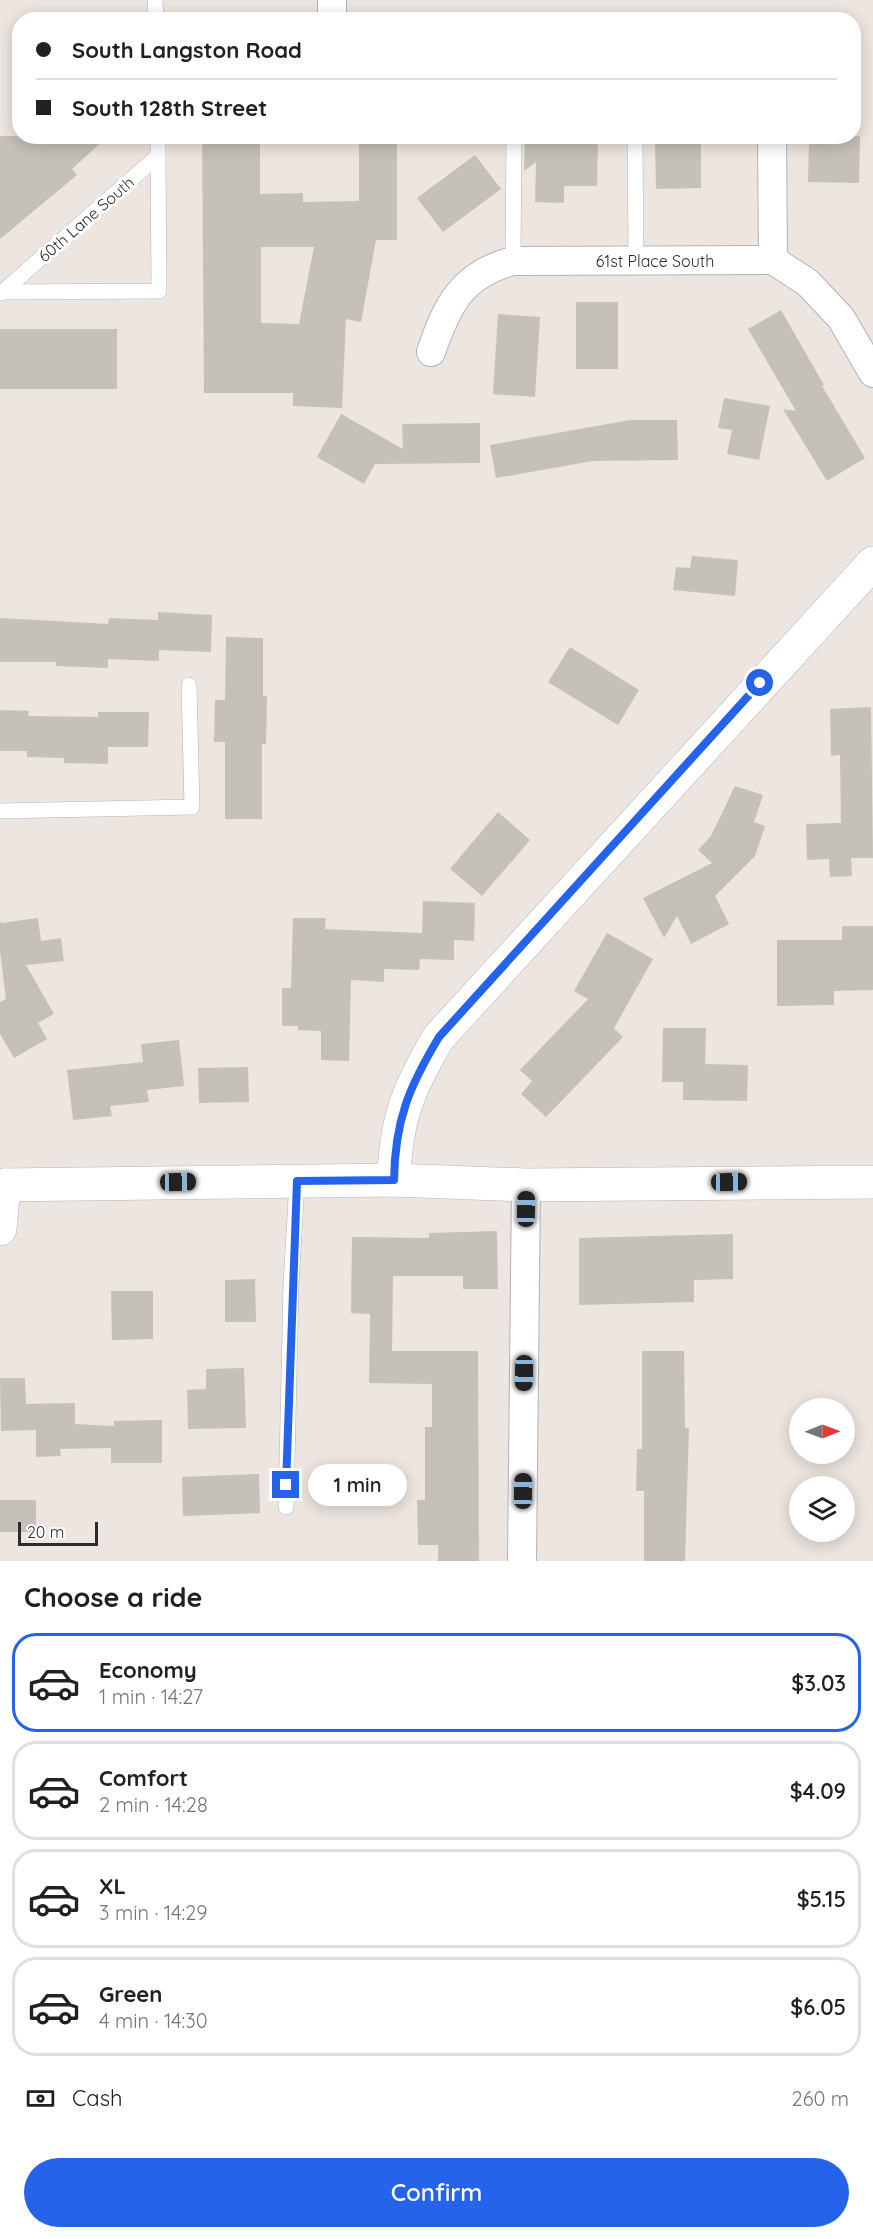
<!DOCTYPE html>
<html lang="en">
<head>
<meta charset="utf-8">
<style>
	:root { --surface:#fff; --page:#f2f2f2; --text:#202124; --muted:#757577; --line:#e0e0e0; --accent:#2563eb }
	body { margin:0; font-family:Quicksand,sans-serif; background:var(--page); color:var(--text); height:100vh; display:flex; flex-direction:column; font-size:22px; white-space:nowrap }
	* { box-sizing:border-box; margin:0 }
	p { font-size:20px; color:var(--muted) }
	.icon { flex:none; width:33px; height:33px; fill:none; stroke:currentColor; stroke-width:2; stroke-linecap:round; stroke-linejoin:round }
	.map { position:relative; height:1561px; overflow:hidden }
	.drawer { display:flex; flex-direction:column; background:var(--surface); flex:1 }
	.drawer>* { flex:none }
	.guide { position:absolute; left:12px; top:12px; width:849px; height:132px; border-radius:24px; box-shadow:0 3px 15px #0003; display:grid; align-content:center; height:132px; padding:0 24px; background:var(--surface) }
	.needle { width:39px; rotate:89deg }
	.controls { position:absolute; left:789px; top:1398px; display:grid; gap:12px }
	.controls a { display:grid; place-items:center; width:66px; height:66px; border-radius:50%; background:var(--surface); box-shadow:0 3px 15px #0003; font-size:30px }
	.scale { position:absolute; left:18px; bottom:15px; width:80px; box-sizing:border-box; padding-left:6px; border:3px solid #2c2c2c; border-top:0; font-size:16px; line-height:21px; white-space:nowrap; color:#2c2c2c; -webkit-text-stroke:4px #fff; paint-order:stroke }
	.end { position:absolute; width:27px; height:27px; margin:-14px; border:8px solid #2563eb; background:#fff; box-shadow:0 0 0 3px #fff }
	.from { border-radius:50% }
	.bubble { position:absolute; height:42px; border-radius:21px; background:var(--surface); box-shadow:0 3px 15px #0003; font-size:20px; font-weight:600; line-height:42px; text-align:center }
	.car { position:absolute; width:18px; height:36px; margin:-18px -9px; border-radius:8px; box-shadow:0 0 4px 2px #0007; background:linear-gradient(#222 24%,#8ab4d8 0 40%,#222 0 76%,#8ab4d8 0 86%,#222 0) }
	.guide b { display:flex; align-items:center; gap:21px; height:57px; font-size:22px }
	.guide b+b { border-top:2px solid var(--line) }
	.guide i { width:15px; height:15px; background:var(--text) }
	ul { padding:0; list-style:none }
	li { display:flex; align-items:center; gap:18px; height:99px; margin:0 12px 9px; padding:0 12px; border:3px solid var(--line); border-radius:24px }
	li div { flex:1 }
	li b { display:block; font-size:22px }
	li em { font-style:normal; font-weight:600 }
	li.current { border-color:var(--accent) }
	li>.icon { width:54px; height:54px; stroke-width:1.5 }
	h2 { padding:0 24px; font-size:27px; line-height:72px }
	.pay { display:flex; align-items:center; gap:15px; height:66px; padding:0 24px; font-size:22px }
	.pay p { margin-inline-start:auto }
	.cta { display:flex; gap:12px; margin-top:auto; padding:12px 24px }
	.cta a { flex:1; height:69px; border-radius:36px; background:var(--accent); color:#fff; font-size:24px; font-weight:600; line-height:69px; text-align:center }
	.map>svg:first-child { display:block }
</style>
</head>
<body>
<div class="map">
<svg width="873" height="1561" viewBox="0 0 873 1561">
	<rect width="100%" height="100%" fill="#ede5df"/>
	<g fill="#c6c0ba" fill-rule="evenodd">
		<polygon points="0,136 108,136 72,169 77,175 0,239"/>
		<path d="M202 136H260V194L303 193V202L359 201V144H366V139H397V240H376L361 322 346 319 342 408 293 406V393H204ZM261 247H314L299 324 261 323Z"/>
		<polygon points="525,136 598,138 597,186 564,186 564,203 535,202 536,162 524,171"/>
		<polygon points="655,136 701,136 701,188 656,189"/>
		<polygon points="809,136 860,136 859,183 808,182"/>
		<polygon points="475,155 501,189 443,232 417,198"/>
		<rect x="576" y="302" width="42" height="67"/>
		<polygon points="781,310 824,385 822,386 865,458 827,481 783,409 796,411 748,329"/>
		<polygon points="498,314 540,317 535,397 493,394"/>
		<rect x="0" y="329" width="117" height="60"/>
		<polygon points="724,398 770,406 759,460 727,454 732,430 718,428"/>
		<polygon points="341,414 403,449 402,424 480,423 480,463 375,464 364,484 317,457"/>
		<polygon points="630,420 677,420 678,460 593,461 496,478 490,445"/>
		<polygon points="692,556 738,560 735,596 673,590 676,567 690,568"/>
		<polygon points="158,612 212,615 211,652 159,650 159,661 108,659 108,668 56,666 56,662 0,662 0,618 108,624 109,618 158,620"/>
		<polygon points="226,637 263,638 263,696 267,696 266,744 262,744 262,819 225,819 225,742 214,742 215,700 225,700"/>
		<polygon points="570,647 639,690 618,725 548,682"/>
		<polygon points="871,707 873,858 851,858 852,876 830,877 829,859 807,860 806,824 841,823 840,755 831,756 830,709"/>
		<polygon points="0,710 29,711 28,716 98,717 98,712 149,712 148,747 108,747 108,764 64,763 64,758 27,757 27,751 0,751"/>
		<polygon points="735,786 763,795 754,822 765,826 755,856 715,896 729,924 691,944 677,916 664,938 643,898 712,863 698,850 711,836"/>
		<polygon points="498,812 530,840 482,896 450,869"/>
		<polygon points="423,901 475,903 474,941 454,940 454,960 420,959 419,970 384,969 384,982 351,980 349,1061 321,1060 321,1031 298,1030 298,1026 282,1026 282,988 291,988 293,918 326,918 325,929 422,933"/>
		<polygon points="38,918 41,941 61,938 64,961 26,965 54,1014 38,1023 47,1039 14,1058 0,1034 0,1002 6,999 0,951 0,920 1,923"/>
		<polygon points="842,926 873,926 873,990 834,991 834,1005 777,1006 777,940 842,940"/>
		<polygon points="607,933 653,959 614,1028 623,1037 546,1117 521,1094 532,1081 520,1070 588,999 574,991"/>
		<polygon points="663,1028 706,1028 705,1064 748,1065 747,1101 683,1100 683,1082 662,1082"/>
		<polygon points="179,1040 184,1086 147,1090 149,1102 110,1106 112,1116 73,1120 67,1070 143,1062 141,1044"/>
		<polygon points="248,1067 249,1102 199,1103 198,1068"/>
		<polygon points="497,1231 498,1289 463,1289 463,1276 393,1276 392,1351 478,1351 479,1561 438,1561 438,1545 418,1545 417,1500 425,1500 425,1427 432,1427 432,1384 369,1383 370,1314 351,1313 352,1237 429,1238 429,1233"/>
		<polygon points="733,1234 733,1279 694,1280 694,1302 579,1305 579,1238"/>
		<polygon points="255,1279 256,1322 225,1322 225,1280"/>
		<polygon points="111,1291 153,1291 153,1339 112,1340"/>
		<polygon points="642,1351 684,1351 685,1428 689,1428 685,1561 644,1561 644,1491 636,1491 637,1449 642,1449"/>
		<polygon points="244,1368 246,1428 188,1429 187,1390 206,1389 206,1369"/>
		<polygon points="0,1378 25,1378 26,1404 75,1403 75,1424 114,1426 114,1421 162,1420 162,1463 111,1463 111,1448 60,1449 61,1456 36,1457 36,1430 1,1431"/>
		<polygon points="259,1474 260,1513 183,1516 182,1477"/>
		<rect x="0" y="1500" width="36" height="32"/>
	</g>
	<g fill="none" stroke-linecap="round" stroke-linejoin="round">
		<g stroke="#afb3bc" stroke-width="16">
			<g id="lane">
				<polyline points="155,0 156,20"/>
				<polyline points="635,136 636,261"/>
				<polyline points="513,261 514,136"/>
				<polyline points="2,292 159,291 158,156"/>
				<polyline points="1,293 158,156 158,136"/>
				<polyline points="0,811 192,807 189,685"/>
				<polyline points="286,1507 291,1285 297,1181"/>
			</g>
		</g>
		<g stroke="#afb3bc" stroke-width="30">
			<g id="street">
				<polyline points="332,20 332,0"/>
				<polyline points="772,136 773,260"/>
				<path d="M431 352C447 305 462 274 513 261L773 260 808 283 841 318 873 373"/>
				<polyline points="522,1561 526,1185"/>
			</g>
		</g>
		<g stroke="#afb3bc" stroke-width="34">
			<g id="secondary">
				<path d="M394 1180C395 1120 409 1087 439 1037L873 563"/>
				<polyline points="4,1185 394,1180 526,1185 873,1182"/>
				<polyline points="0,1229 4,1185"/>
			</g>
		</g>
		<use href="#lane" stroke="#fff" stroke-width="15"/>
		<use href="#street" stroke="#fff" stroke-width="28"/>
		<use href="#secondary" stroke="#fff" stroke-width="33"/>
	</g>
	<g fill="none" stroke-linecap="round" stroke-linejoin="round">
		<path stroke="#2563eb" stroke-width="8" d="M286 1485 297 1181 394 1180C395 1120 409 1087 439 1037L760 683"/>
	</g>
	<g text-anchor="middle" stroke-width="6" stroke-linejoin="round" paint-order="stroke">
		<g font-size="16" fill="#2c2c2c" stroke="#fff">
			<text transform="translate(86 219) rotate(-41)" y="6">60th Lane South</text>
			<text x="655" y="267">61st Place South</text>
		</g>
	</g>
</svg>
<div class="controls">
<a><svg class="needle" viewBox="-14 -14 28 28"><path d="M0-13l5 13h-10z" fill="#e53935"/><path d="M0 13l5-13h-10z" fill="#757577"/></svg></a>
<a><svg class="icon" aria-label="layers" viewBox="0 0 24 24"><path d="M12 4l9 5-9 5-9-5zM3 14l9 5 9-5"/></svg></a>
</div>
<div class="scale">20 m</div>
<i class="end from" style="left:760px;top:683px"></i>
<i class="end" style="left:286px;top:1485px"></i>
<div class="bubble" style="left:308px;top:1464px;width:99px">1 min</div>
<i class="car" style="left:178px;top:1182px;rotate:89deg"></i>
<i class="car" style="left:729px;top:1182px;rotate:89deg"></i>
<i class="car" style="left:526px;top:1209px;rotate:1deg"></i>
<i class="car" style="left:524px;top:1373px;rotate:181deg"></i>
<i class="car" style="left:523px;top:1491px;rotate:1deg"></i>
<div class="guide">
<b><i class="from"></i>South Langston Road</b>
<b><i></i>South 128th Street</b>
</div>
</div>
<section class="drawer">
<h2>Choose a ride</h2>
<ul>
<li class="current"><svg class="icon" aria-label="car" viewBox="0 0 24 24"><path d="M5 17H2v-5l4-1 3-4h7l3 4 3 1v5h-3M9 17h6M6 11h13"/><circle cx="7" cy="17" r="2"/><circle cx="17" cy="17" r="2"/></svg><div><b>Economy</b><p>1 min · 14:27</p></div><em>$3.03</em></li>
<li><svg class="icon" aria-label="car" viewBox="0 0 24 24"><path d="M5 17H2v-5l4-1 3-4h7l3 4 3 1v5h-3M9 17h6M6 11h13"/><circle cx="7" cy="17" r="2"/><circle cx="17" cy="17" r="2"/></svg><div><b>Comfort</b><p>2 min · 14:28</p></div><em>$4.09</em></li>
<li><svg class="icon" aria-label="car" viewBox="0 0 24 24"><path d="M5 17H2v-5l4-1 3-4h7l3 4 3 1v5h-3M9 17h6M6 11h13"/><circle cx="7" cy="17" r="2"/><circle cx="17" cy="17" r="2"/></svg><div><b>XL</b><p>3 min · 14:29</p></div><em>$5.15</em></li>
<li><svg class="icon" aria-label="car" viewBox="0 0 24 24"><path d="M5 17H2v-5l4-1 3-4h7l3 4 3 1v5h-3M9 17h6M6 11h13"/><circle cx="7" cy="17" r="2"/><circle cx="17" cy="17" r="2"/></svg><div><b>Green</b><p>4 min · 14:30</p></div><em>$6.05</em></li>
</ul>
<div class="pay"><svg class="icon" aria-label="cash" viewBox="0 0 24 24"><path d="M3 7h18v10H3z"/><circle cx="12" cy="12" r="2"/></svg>Cash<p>260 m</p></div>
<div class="cta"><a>Confirm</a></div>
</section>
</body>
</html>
